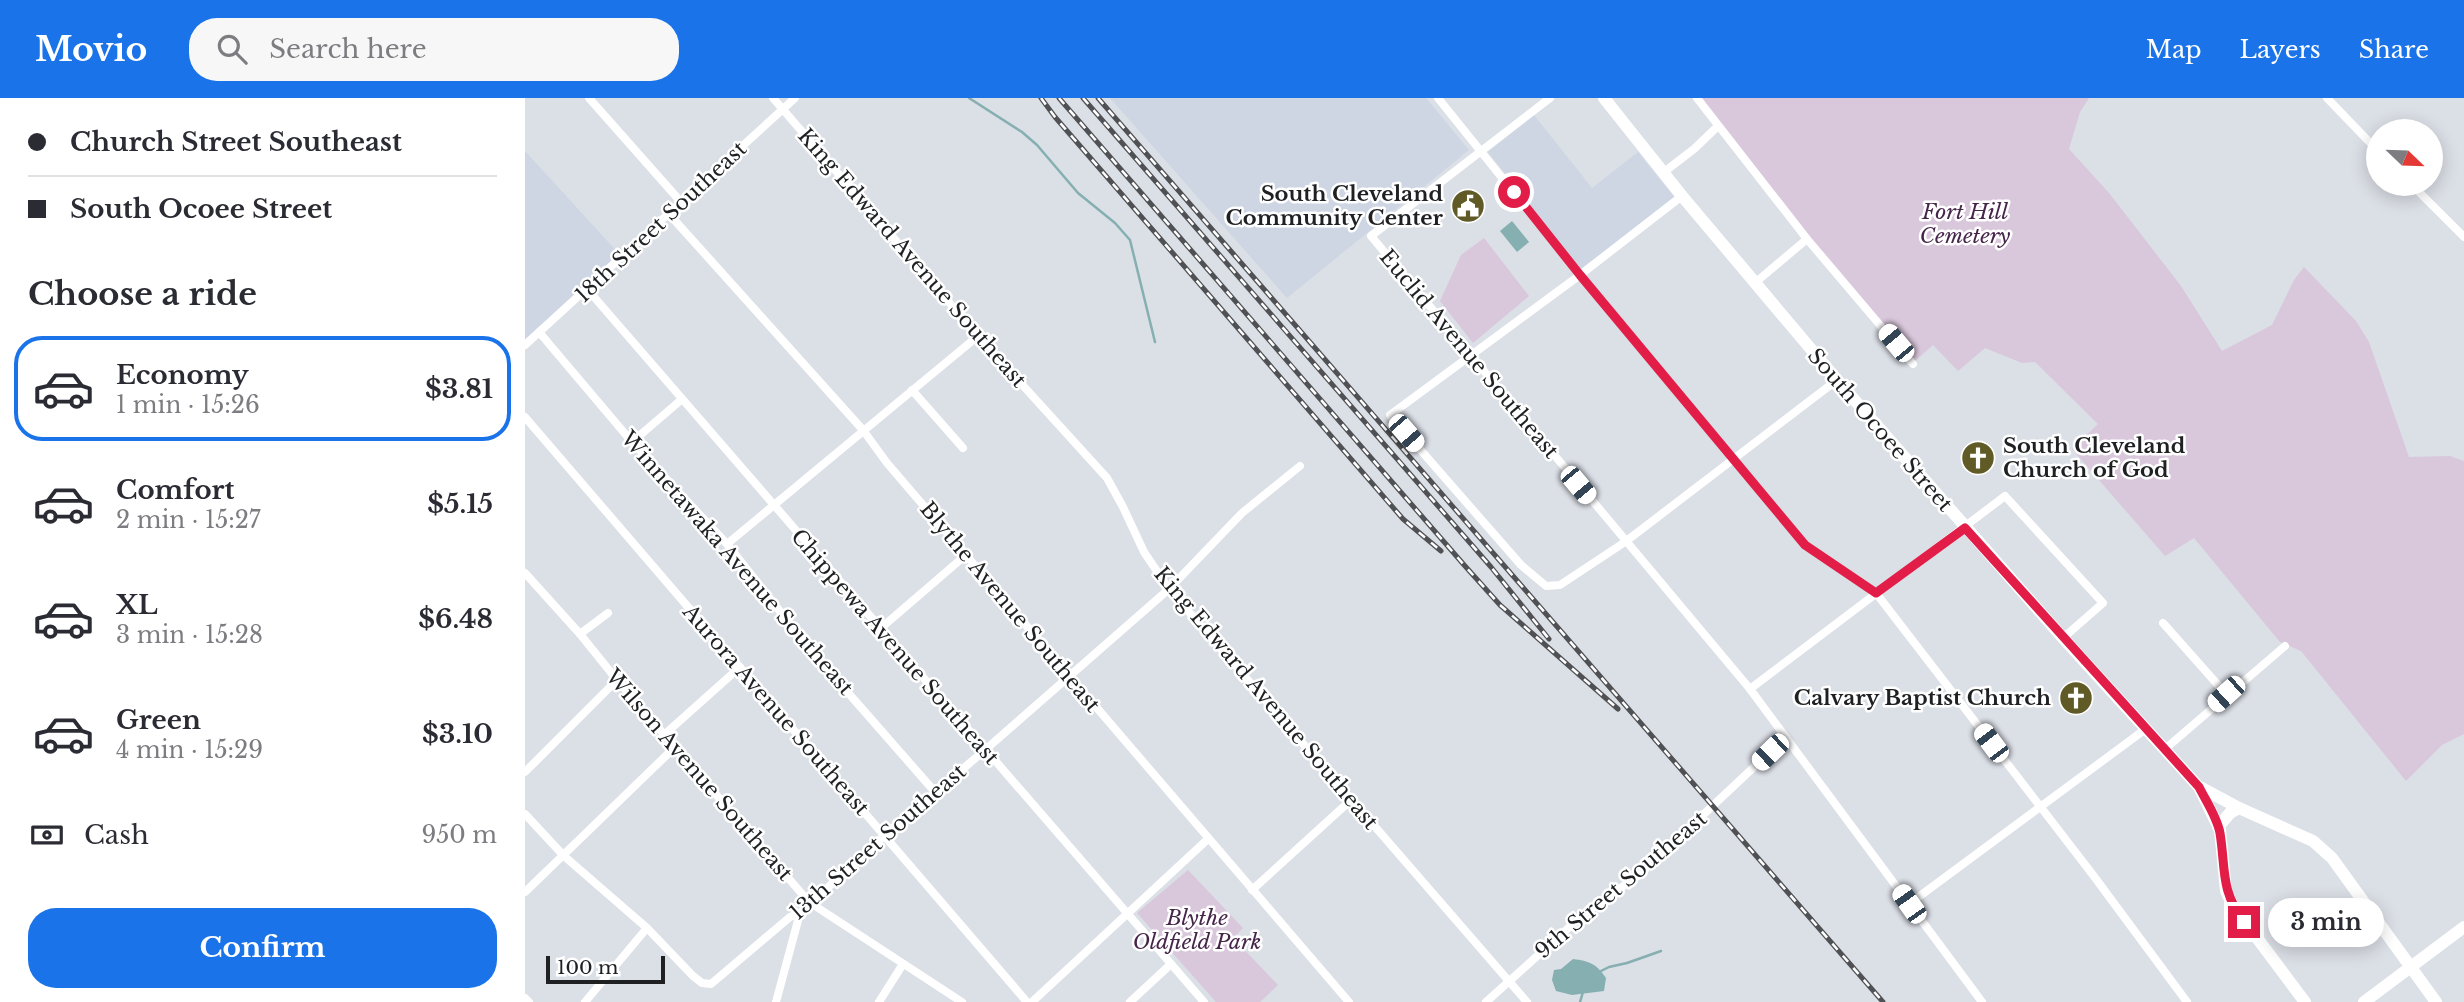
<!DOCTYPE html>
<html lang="en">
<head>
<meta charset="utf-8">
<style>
	:root { --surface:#fff; --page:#f7f7f7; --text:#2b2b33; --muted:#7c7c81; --line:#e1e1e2; --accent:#1a73e8 }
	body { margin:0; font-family:"Libre Baskerville",serif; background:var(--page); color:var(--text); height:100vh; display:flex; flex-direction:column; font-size:26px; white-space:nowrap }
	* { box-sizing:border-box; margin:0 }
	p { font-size:23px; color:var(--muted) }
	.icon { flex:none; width:38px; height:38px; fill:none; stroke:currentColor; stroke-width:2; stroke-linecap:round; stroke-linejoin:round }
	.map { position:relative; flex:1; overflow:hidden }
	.panel { display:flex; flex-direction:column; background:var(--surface); width:525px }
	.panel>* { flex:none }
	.hud { display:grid; align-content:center; height:154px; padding:0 28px; background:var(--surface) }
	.needle { width:46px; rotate:113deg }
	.buttons { position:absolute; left:1841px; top:21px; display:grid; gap:14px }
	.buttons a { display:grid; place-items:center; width:77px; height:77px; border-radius:50%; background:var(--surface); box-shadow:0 4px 18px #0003; font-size:35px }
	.scale { position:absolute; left:21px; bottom:18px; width:119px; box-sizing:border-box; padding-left:7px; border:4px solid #1e2022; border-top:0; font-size:19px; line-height:24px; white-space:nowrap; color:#1e2022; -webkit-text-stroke:5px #fff; paint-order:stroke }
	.end { position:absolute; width:32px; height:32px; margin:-16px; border:9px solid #e11d48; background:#fff; box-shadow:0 0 0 4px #fff }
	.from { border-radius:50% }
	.bubble { position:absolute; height:49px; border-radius:24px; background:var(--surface); box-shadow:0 4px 18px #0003; font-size:23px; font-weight:700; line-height:49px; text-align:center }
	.car { position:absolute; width:21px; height:42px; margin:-21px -10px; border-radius:9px; box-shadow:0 0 5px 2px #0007; background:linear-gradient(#fff 24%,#345 0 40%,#fff 0 76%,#345 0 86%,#fff 0) }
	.hud b { display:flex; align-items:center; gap:24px; height:66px; font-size:26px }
	.hud b+b { border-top:2px solid var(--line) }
	.hud i { width:18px; height:18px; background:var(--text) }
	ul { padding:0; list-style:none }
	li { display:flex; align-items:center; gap:21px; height:105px; margin:0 14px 10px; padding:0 14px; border:4px solid transparent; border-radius:28px }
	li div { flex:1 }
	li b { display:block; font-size:26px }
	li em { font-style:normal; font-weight:700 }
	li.on { border-color:var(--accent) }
	li>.icon { width:63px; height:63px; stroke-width:1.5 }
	h2 { padding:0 28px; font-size:32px; line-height:84px }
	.pay { display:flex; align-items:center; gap:18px; height:77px; padding:0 28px; font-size:26px }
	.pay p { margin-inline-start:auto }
	.action { display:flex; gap:14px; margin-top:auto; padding:14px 28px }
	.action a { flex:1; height:80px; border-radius:28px; background:var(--accent); color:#fff; font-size:28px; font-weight:700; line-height:80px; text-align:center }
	header { display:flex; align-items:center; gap:42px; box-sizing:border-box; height:98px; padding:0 35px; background:var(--accent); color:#fff }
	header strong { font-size:33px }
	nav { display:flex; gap:38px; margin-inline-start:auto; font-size:24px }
	.search { width:490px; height:63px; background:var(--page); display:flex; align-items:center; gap:18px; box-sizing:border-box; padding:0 24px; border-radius:28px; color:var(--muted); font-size:26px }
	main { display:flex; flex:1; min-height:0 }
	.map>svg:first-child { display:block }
</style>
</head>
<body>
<header>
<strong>Movio</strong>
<div class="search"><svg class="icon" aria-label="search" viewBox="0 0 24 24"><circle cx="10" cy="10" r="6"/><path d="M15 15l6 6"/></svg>Search here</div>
<nav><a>Map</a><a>Layers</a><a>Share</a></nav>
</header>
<main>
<section class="panel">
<div class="hud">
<b><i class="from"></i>Church Street Southeast</b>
<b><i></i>South Ocoee Street</b>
</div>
<h2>Choose a ride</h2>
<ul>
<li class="on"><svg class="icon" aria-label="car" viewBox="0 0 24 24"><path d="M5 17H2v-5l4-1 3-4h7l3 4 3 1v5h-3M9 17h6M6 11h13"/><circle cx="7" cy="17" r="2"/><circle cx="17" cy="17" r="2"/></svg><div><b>Economy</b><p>1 min · 15:26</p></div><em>$3.81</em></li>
<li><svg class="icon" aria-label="car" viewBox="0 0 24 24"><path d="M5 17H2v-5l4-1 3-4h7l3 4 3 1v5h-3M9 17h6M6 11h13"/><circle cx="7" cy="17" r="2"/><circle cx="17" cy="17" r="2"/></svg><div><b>Comfort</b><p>2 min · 15:27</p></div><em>$5.15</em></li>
<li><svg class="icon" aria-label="car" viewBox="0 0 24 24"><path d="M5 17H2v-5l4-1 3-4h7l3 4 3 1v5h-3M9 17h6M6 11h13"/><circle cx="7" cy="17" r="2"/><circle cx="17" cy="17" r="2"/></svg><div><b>XL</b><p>3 min · 15:28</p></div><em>$6.48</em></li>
<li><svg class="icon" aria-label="car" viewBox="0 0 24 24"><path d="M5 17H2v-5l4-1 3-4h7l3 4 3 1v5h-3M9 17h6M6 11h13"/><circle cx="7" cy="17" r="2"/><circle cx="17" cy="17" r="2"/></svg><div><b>Green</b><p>4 min · 15:29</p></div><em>$3.10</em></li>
</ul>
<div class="pay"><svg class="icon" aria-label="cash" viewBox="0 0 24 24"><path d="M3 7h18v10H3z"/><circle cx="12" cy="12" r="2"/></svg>Cash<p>950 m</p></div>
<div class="action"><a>Confirm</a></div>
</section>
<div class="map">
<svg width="1939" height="904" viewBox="0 0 1939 904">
	<rect width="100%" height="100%" fill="#dbdfe6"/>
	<g fill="#ced6e4">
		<polygon points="585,0 901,0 944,52 762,200"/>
		<polygon points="1009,17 1067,90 1113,54 1149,99 1058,173 963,54"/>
		<polygon points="0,53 95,157 0,243"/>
	</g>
	<g fill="#d9c7db">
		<polygon points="1176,0 1564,0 1555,14 1544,51 1584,95 1656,188 1697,253 1747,227 1769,182 1779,169 1831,223 1844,244 1884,359 1925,358 1939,363 1939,636 1917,647 1881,683 1776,553 1755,544 1669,440 1640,458 1547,351 1573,326 1510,264 1497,265 1460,250 1433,273 1408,247 1390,263 1282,136"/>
		<polygon points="959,140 1004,198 948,245 915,203 936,157"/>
		<polygon points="663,772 718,830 708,840 753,887 735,904 691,904 612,815"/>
	</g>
	<g fill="#85afb0">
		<polygon points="987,123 1004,144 992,154 975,133"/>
		<path d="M1048 861C1064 863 1072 866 1081 880L1079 893 1047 897 1031 893 1027 882 1029 872 1036 871Z"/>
	</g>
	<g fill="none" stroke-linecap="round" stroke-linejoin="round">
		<g stroke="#85afb0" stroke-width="2.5">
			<polyline points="444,0 497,34 512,47 553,95 590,125 605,142 630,244"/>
			<polyline points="1076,873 1084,869 1102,865 1136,853"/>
			<polyline points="1055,904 1058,894"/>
		</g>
		<g stroke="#fff" stroke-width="8">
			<polyline points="64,0 156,104"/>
			<polyline points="248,0 453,238 582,380 598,409 619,454 644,491 1002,904"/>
			<polyline points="913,0 1055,177 1280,447 1351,495 1568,777 1662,904"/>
			<polyline points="1025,0 846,138 1225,591 1457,904"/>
			<polyline points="1172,0 1282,141 1388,266"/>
			<polyline points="1802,0 1853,53"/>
			<polyline points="1139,74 1169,51 1193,28"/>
			<polyline points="1886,86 1939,139"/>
			<polyline points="1157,98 1055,177 865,317 996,467 1021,488 1035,487 1100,444 1312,282"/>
			<polyline points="144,116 338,332 362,365 824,904"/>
			<polyline points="1231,184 1282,141"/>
			<polyline points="63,192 679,904"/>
			<polyline points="14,234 107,344 202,446 283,549 410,694"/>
			<polyline points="0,247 270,0"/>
			<polyline points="387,292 438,350"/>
			<polyline points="0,319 502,904"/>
			<polyline points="107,344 156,302"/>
			<polyline points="202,446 453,238"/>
			<polyline points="0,475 55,536 92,582 284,804 437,904"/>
			<polyline points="1638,525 1701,596"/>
			<polyline points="356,530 442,456"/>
			<polyline points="55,536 83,515"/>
			<polyline points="1225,591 1480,398 1578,505 1538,540"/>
			<polyline points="140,636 215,569"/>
			<polyline points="1640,651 1760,548"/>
			<polyline points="0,674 92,582"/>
			<polyline points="0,716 39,758 122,830 168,878 177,885 186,886 265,819 275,815 360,737 460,652 644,491 717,415 775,368"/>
			<polyline points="727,792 826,702"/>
			<polyline points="0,794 150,649"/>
			<polyline points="1384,806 1622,630"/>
			<polyline points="0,900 4,904"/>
			<polyline points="60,904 122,830"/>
			<polyline points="251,904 275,815"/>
			<polyline points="354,904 378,866"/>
			<polyline points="507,904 683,741"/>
			<polyline points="605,904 646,866"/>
			<polyline points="961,904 1059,816 1114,777 1261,639"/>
		</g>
		<g stroke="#fff" stroke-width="12">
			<polyline points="1079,0 1157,98 1312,282 1538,540 1674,689 1695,732 1701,793 1708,808 1780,904"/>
			<polyline points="1675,689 1714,710 1788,743 1807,760 1911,904"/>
			<polyline points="1693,729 1705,715 1714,710"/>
			<polyline points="1839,904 1939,829"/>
		</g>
		<g stroke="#4f5154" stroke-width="5">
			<g id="rail">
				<polyline points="516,0 530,19 878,421 916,453"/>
				<polyline points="534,0 940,468 975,507 1093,611"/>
				<polyline points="558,0 966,469 1024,541"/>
				<polyline points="573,0 1358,904"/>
			</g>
		</g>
		<use href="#rail" stroke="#fff" stroke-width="2.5" stroke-dasharray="8" stroke-linecap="butt"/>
	</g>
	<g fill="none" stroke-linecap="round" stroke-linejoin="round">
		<path stroke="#e11d48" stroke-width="9" d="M989 94 1055 177 1280 447 1351 495 1440 430 1674 689C1681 703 1692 719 1695 735 1701 773 1695 791 1719 824"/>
	</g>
	<defs>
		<g id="civic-disc" transform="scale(1.75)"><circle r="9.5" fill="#5f5a26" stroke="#fff"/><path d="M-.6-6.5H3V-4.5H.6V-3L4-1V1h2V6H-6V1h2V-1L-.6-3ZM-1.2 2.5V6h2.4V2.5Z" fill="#fff"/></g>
		<g id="church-disc" transform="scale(1.75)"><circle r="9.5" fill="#5f5a26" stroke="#fff"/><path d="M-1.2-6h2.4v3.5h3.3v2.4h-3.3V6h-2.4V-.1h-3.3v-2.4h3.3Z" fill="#fff"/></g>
	</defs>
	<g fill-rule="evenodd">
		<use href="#civic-disc" x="943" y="108"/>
		<use href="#church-disc" x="1453" y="360"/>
		<use href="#church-disc" x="1551" y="600"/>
	</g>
	<g text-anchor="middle" stroke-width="5" stroke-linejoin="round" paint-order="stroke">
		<g font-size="21" font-weight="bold" fill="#1e2022" stroke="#fff" text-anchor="end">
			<text x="918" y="103">South Cleveland<tspan x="918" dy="24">Community Center</tspan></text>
			<text x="1478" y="355" text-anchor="start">South Cleveland<tspan x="1478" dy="24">Church of God</tspan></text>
			<text x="1526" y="607">Calvary Baptist Church</text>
		</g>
		<g font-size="21" font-style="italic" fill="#46254a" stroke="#fff">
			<text x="1440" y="121">Fort Hill<tspan x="1440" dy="24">Cemetery</tspan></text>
			<text x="672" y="827">Blythe<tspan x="672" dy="24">Oldfield Park</tspan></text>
		</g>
		<g font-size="21" fill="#1e2022" stroke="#fff">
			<text transform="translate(136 124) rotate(-43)" y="7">18th Street Southeast</text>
			<text transform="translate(387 160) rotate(49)" y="7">King Edward Avenue Southeast</text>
			<text transform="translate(944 256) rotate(50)" y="7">Euclid Avenue Southeast</text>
			<text transform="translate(1355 332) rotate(49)" y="7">South Ocoee Street</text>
			<text transform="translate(212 465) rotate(49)" y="7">Winnetawaka Avenue Southeast</text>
			<text transform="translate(485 509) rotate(50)" y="7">Blythe Avenue Southeast</text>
			<text transform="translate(370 549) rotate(49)" y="7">Chippewa Avenue Southeast</text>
			<text transform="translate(741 600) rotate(50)" y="7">King Edward Avenue Southeast</text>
			<text transform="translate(251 612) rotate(49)" y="7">Aurora Avenue Southeast</text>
			<text transform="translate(174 677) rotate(49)" y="7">Wilson Avenue Southeast</text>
			<text transform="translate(353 744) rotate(-41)" y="7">13th Street Southeast</text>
			<text transform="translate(1096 787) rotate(-40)" y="7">9th Street Southeast</text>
		</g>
	</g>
</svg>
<div class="buttons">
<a><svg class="needle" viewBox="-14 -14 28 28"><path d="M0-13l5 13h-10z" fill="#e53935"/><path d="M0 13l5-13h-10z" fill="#7c7c81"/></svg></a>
</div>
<div class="scale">100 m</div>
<i class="end from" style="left:989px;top:94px"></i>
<i class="end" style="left:1719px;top:824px"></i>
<div class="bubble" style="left:1743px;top:800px;width:116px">3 min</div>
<i class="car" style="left:1371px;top:245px;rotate:320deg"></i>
<i class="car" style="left:881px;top:335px;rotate:139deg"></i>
<i class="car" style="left:1053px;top:387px;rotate:140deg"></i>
<i class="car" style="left:1701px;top:596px;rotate:228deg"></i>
<i class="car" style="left:1466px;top:645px;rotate:323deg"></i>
<i class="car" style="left:1245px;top:654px;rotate:226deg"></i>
<i class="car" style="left:1384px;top:806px;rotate:325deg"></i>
</div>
</main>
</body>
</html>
